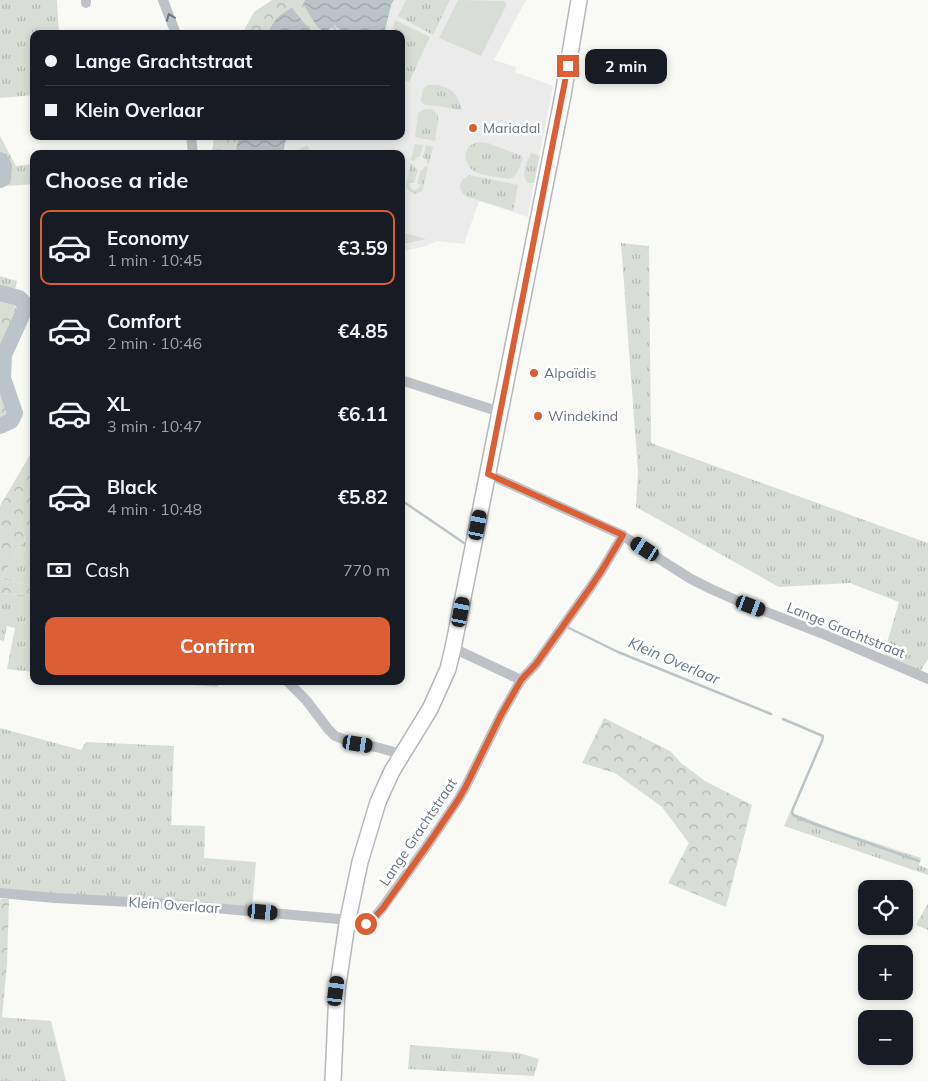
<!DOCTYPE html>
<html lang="en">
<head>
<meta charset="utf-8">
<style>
	:root { --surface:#171b24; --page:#242831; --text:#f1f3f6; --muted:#9ea1a6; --line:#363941; --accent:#db5e34 }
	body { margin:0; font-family:Mulish,sans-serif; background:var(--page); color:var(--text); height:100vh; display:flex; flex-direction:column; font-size:19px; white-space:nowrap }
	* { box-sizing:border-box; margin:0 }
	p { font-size:16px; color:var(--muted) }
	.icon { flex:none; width:28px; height:28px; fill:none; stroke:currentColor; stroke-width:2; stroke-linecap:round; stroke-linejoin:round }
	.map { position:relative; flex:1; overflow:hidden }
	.panel { position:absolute; left:30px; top:150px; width:375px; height:535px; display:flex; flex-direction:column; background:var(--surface); border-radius:10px; box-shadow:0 2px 8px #0003 }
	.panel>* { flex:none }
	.hud { position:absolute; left:30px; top:30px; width:375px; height:110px; border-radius:10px; box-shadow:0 2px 8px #0003; display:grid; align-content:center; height:110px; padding:0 15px; background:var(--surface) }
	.fabs { position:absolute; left:858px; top:880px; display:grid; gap:10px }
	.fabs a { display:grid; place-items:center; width:55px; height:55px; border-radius:10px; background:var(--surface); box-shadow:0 2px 8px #0003; font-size:25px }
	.end { position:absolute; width:22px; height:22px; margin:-11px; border:6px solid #db5e34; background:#fff; box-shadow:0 0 0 2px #fff }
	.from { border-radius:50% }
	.bubble { position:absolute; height:35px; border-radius:10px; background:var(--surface); box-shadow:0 2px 8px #0003; font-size:16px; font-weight:700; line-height:35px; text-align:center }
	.car { position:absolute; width:15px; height:30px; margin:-15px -8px; border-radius:6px; box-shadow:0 0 4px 1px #0007; background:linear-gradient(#222 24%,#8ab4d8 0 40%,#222 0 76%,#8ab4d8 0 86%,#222 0) }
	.hud b { display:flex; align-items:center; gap:18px; height:48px; font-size:19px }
	.hud b+b { border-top:1px solid var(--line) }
	.hud i { width:12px; height:12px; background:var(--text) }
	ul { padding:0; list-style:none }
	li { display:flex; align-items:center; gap:15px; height:75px; margin:0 10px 8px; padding:0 5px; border:2px solid transparent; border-radius:10px }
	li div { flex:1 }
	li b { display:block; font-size:19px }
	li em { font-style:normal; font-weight:700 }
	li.active { border-color:var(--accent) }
	li>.icon { width:45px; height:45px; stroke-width:1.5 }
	h2 { padding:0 15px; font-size:22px; line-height:60px }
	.pay { display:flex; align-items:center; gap:12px; height:55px; padding:0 15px; font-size:19px }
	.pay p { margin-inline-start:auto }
	.cta { display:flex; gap:10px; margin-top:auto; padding:10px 15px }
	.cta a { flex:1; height:58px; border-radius:10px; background:var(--accent); color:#fff; font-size:20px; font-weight:700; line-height:58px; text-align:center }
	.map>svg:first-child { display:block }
</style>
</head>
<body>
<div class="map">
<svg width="928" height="1081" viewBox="0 0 928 1081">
	<defs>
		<pattern id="grass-tufts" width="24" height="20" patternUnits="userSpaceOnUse" patternTransform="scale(1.25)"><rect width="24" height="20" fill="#d8ddd6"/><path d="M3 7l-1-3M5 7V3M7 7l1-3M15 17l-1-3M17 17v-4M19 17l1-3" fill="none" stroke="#b3b8b3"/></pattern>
		<pattern id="forest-crowns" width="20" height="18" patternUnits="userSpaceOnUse" patternTransform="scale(1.25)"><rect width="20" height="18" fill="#d8ddd6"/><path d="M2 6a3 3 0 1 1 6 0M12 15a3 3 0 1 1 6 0" fill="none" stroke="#b3b8b3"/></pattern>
		<pattern id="water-waves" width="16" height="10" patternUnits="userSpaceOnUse" patternTransform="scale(1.25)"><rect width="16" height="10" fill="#bac4c9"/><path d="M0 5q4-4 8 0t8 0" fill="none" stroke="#9ba4a8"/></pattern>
	</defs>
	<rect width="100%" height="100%" fill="#f9f9f6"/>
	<polygon fill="#eaebea" points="272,0 526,0 494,60 516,67 515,72 553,86 534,183 528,217 479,201 464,244 437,241 423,247 401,251 401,154 212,154 214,136 401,136 401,34 242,34 254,12"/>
	<g fill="url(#grass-tufts)">
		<polygon points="0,0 57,0 59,34 34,34 34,95 0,98"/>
		<polygon points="406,0 450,0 433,35 398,16"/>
		<polygon points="395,20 430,37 409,82 401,78 401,34 391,34"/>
		<path d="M428 85C448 84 457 91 462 110L423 104 421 101 423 89Z"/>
		<polygon points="425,109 432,109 438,115 438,121 435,141 415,137 418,113"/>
		<polygon points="0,136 16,166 34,164 34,184 7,186 3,185 9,168 9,166 0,153"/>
		<path d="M479 142 488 143 522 156 523 159C519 167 518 176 509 179 500 177 483 176 476 172 466 167 461 153 471 145 473 144 476 143 479 142Z"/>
		<polygon points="415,144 423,145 420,156 417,157 414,161 411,160"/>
		<polygon points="307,145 312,154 293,154 293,153"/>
		<polygon points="426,145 433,147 429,164 427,164 427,160 423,157"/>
		<path d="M531 153 540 156 534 183H528C520 173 527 163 531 153Z"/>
		<polygon points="410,164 413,164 416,169 418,170 414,183 409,183 410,187 413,190 418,189 421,185 417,184 420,171 422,170 426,166 428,166 423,188 422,191 415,194 408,190 406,187"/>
		<path d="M469 175 518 185 513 211 465 196C456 187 460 181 469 175Z"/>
		<polygon points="401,232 426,239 401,244"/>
		<polygon points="621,243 649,246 651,443 928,543 928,659 920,672 883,657 899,602 850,583 779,587 636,507 638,471"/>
		<polygon points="0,276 17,281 15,290 0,287"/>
		<polygon points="34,523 34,586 1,579"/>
		<polygon points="0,593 34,596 34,672 7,669 15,628 7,626 4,641 0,640"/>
		<polygon points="142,681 219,681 218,687"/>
		<polygon points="0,728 81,750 86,742 174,746 171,825 205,826 204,858 256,862 252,907 0,890"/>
		<polygon points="790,812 833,829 921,858 919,865 928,869 928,875 784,826"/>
		<polygon points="0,1017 51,1021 66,1081 0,1081"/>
		<polygon points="410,1045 519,1053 539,1059 534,1076 408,1069"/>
	</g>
	<g fill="url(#forest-crowns)">
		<polygon points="272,0 305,0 303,4 316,25 335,24 344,34 315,34 310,30 272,25 268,34 242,34 254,12"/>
		<polygon points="214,136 239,136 235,154 212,154"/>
		<polygon points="0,297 13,301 17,311 0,349"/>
		<polygon points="0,379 9,416 0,419"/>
		<polygon points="34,448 34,523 1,579 34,586 34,596 0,593 0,506"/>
		<polygon points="604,718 670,751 681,763 705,781 752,805 726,907 668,883 689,843 662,807 615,773 582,763"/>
		<polygon points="2,899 9,899 7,964 2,1017 0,1017 0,900"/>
		<polygon points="928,903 928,930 916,925"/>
	</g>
	<polygon fill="#d8ddd6" points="458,0 505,1 506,6 481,56 439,38"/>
	<g fill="url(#water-waves)">
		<polygon points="305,0 394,0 391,5 384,34 344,34 335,25 324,33 316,25 303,4"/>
		<path d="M292 8 310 30 315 34H268C273 20 279 15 292 8Z"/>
		<polygon points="239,136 288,136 285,143 283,154 235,154"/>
	</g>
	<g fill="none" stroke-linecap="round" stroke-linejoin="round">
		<g stroke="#bac4c9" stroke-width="2.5">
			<polyline points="401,500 464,543"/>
			<polyline points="569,628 618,652 771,714"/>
			<polyline points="783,719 823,736 822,741 792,811 793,815 806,821 919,861"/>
		</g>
		<g stroke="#bac4c9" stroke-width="16">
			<polyline points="0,160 4,166 3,178 0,180"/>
			<polyline points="0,293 19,298 25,304 24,311 4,355 3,378 15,413 11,421 0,426"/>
		</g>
		<g stroke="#b3b8bd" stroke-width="18">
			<polyline id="secondary" points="333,1081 337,991 347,924 360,862 378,802 392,771 430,709 448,669 453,648 563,95 579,0"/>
		</g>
		<g stroke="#bec2c6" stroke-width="10">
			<polyline points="163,0 176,34"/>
			<polyline points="86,3 86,0"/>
			<polyline points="191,136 193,154"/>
			<polyline points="401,380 500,412"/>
			<polyline points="488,474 620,534 691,579 711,589 738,601 821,633 928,679"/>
			<polyline points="453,648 521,680 536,664 590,588 602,570 623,535"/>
			<polyline points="287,681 306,700 328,729 335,736 357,744 376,747 394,752 402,755"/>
			<path d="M0 893 55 898 169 904 339 919C359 932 370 924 383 907L431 840 458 800 465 788 501 715 521 680"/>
		</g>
		<use href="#secondary" stroke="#fff" stroke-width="15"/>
	</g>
	<defs><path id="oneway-chevron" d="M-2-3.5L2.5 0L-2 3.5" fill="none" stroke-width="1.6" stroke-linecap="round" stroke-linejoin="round" transform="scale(1.25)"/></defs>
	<use stroke="#657480" href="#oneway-chevron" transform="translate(170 17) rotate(-111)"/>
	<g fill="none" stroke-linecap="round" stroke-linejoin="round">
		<polyline stroke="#db5e34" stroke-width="6" points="366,924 372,920 383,908 431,840 458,800 465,788 501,715 521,680 536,664 590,588 602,570 623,535 488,474 568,66"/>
	</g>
	<g fill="#db5e34" stroke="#fff" stroke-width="2">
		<circle cx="473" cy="128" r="5"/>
		<circle cx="534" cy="373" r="5"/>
		<circle cx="538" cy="416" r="5"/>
	</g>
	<g text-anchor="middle" stroke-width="5" stroke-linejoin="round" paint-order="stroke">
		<g font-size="14" fill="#657480" stroke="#fff" text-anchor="start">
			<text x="483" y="133">Mariadal</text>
			<text x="544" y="378">Alpaïdis</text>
			<text x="548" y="421">Windekind</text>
		</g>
		<g font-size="14" fill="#657480" stroke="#fff">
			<text transform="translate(846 630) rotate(22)" y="5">Lange Grachtstraat</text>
			<text transform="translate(418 832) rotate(-56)" y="5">Lange Grachtstraat</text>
			<text transform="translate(174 905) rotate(4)" y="5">Klein Overlaar</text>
		</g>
		<g font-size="15" font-style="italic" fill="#657981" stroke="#fff">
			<text transform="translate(674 661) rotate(23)" y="5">Klein Overlaar</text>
		</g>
	</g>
</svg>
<div class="fabs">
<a><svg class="icon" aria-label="locate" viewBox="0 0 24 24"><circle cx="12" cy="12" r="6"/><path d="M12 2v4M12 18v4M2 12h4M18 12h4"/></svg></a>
<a>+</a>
<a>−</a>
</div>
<i class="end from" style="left:366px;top:924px"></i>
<i class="end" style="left:568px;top:66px"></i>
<div class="bubble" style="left:585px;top:49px;width:82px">2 min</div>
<i class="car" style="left:478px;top:525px;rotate:11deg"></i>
<i class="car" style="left:645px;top:549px;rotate:303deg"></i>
<i class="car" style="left:751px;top:606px;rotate:111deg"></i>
<i class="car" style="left:461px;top:612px;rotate:11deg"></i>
<i class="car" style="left:358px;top:744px;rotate:99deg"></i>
<i class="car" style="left:263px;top:912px;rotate:95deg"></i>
<i class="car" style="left:336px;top:991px;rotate:7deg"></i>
<div class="hud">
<b><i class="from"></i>Lange Grachtstraat</b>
<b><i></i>Klein Overlaar</b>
</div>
<section class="panel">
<h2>Choose a ride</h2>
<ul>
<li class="active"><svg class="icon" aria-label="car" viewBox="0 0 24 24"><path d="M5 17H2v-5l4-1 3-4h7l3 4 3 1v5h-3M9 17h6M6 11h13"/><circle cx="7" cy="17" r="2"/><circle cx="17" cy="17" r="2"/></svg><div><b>Economy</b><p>1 min · 10:45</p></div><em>€3.59</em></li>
<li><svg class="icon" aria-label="car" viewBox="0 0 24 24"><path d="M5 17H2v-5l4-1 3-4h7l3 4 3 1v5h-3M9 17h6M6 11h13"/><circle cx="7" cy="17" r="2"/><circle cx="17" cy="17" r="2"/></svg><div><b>Comfort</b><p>2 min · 10:46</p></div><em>€4.85</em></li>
<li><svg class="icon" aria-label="car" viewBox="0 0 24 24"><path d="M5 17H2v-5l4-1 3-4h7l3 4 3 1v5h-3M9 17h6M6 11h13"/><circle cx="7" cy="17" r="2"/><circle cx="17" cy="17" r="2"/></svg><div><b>XL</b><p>3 min · 10:47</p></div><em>€6.11</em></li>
<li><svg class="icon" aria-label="car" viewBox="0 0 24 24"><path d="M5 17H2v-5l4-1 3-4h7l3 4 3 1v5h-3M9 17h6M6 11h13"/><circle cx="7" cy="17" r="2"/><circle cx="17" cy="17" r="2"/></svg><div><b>Black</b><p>4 min · 10:48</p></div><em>€5.82</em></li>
</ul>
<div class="pay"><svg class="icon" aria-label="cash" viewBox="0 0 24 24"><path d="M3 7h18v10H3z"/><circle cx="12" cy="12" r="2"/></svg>Cash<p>770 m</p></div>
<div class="cta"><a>Confirm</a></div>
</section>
</div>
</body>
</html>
